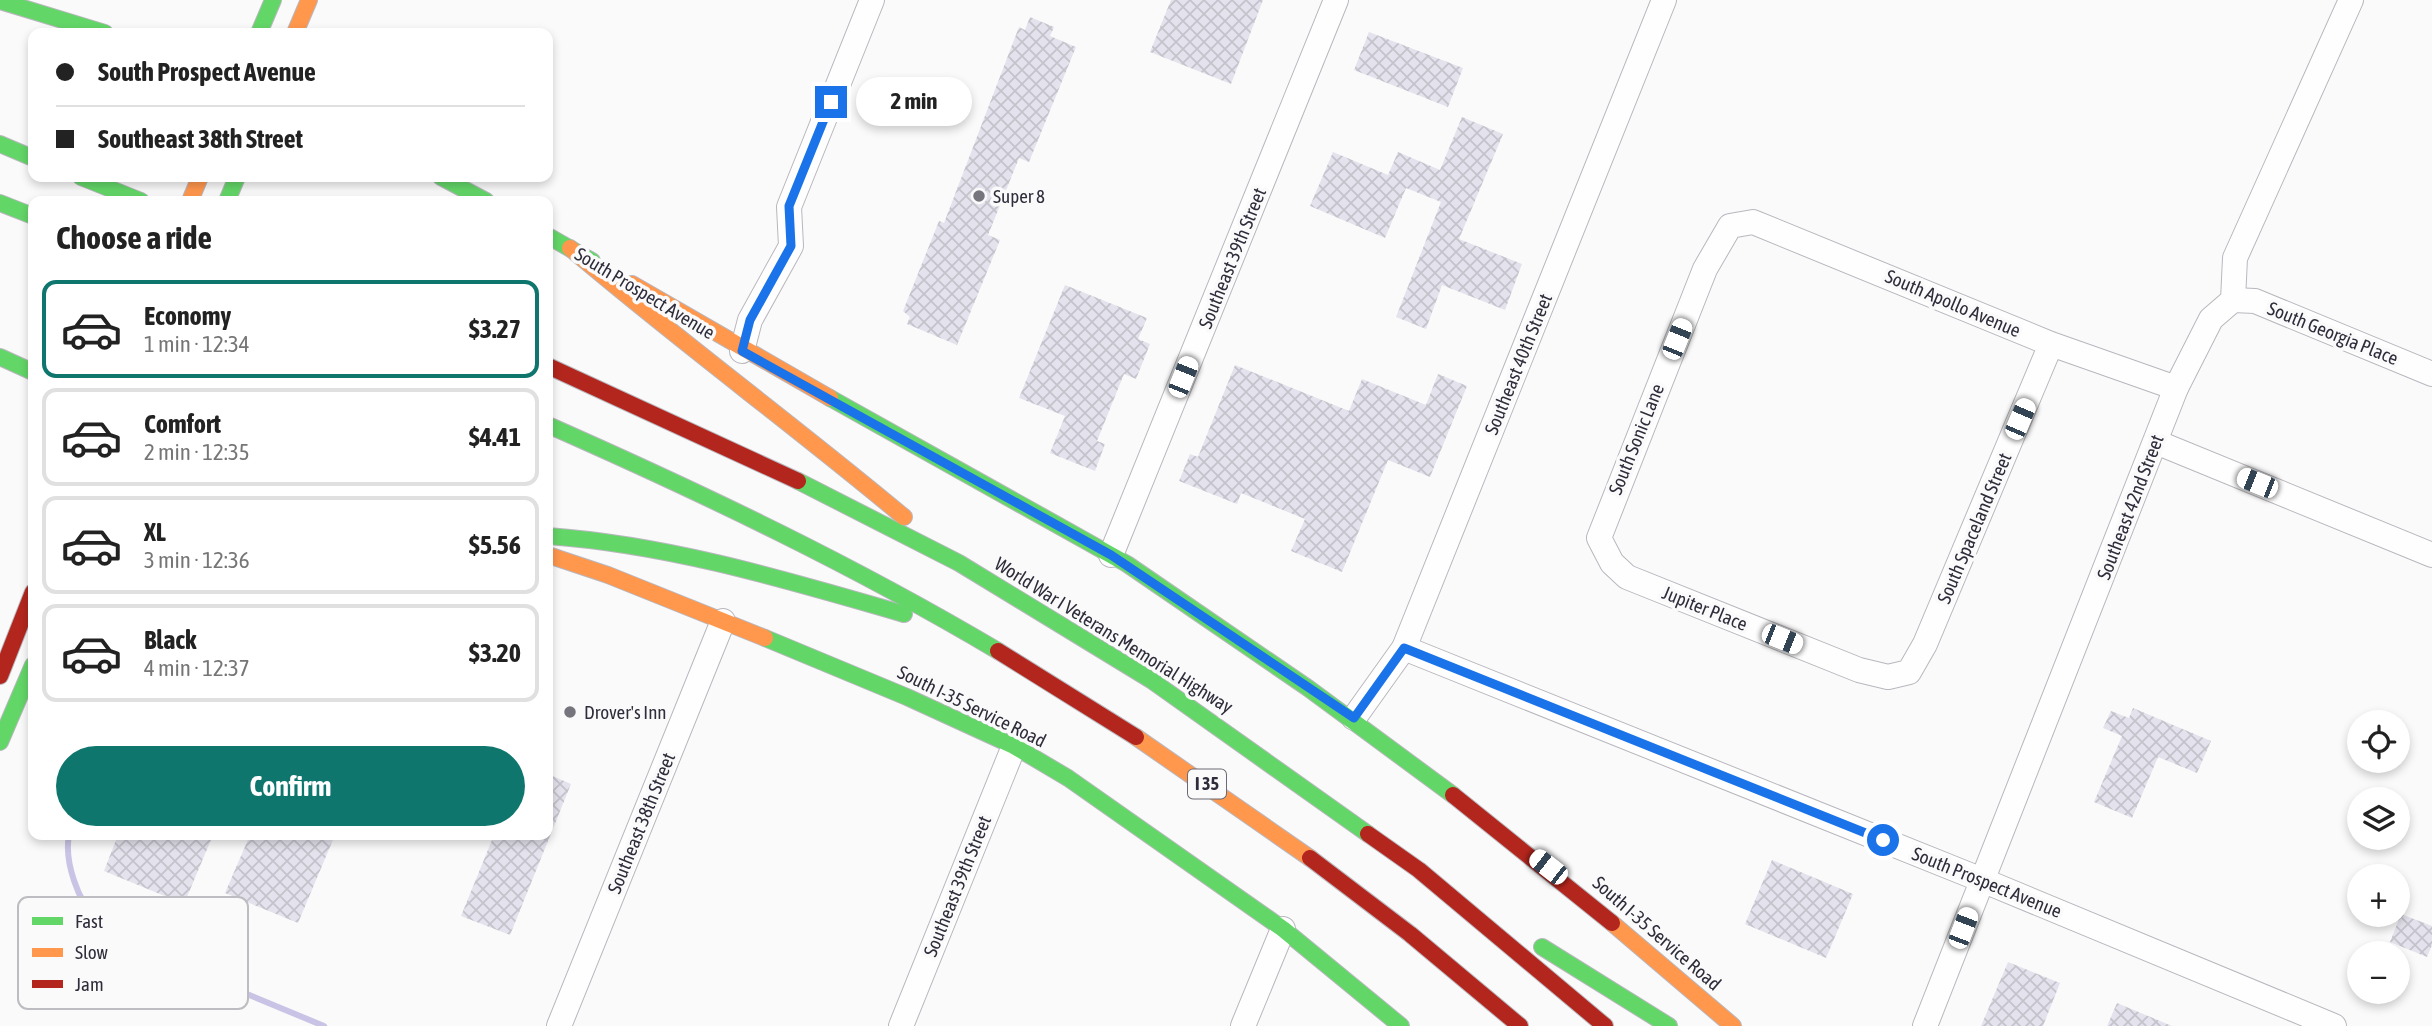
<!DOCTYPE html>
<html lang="en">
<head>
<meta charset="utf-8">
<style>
	:root { --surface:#fff; --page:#f6f6f6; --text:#222; --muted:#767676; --line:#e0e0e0; --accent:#0f766e }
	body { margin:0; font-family:"Asap Condensed",sans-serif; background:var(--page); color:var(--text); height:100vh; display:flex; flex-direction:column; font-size:26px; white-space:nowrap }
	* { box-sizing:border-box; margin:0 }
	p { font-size:23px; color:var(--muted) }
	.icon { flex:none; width:38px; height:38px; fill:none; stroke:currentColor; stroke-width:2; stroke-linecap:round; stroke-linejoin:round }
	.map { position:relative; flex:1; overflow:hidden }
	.sheet { position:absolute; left:28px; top:196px; width:525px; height:644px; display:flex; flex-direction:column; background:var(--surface); border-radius:14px; box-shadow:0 4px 10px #0003 }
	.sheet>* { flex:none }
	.top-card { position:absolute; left:28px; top:28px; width:525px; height:154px; border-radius:14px; box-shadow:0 4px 10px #0003; display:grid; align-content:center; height:154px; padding:0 28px; background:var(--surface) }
	.controls { position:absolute; left:2347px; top:710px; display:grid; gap:14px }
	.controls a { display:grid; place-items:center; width:63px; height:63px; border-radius:50%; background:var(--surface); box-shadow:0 4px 10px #0003; font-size:35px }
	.end { position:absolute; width:32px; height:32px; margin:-16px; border:9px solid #1a73e8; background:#fff; box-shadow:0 0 0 4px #fff }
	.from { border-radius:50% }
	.bubble { position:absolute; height:49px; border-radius:24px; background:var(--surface); box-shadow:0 4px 10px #0003; font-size:23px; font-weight:700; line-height:49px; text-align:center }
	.car { position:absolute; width:21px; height:42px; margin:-21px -10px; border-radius:9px; box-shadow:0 0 5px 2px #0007; background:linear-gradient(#fff 24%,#345 0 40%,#fff 0 76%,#345 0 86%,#fff 0) }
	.top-card b { display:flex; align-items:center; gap:24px; height:66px; font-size:26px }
	.top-card b+b { border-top:2px solid var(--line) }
	.top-card i { width:18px; height:18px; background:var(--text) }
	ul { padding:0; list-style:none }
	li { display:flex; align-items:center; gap:21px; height:98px; margin:0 14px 10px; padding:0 14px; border:4px solid var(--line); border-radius:14px }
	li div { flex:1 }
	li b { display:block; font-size:26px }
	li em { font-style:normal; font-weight:700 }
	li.active { border-color:var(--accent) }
	li>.icon { width:63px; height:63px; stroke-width:1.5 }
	h2 { padding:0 28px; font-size:32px; line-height:84px }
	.button { display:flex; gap:14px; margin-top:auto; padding:14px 28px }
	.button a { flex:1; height:80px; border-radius:42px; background:var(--accent); color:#fff; font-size:28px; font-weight:700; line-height:80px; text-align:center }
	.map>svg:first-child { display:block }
</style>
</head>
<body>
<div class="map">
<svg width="2432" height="1026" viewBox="0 0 2432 1026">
	<defs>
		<pattern id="building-cross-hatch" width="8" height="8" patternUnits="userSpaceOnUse" patternTransform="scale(1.75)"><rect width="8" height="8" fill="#e4e3ed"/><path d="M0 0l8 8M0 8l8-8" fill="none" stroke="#c4c3cc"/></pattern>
	</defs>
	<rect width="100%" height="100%" fill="#fafafa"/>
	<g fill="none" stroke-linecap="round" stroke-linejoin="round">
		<path stroke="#c9c4e5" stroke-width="6" d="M69 835C64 861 78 902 97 920L196 973 324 1026"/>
	</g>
	<g fill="url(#building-cross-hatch)">
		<polygon points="1171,0 1263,0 1231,84 1150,52"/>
		<polygon points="1030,17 1054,27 1050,36 1076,47 1029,162 1019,158 988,235 1000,240 957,345 907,324 910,317 903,311 939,221 944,223 1019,27 1025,30"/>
		<polygon points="1369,32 1463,68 1448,107 1354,70"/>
		<polygon points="1462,117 1503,134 1459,239 1522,264 1505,310 1442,285 1426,329 1396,317 1441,202 1406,188 1385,238 1310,206 1333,152 1388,175 1398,152 1440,170"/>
		<polygon points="1065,285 1147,318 1138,339 1150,344 1136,379 1124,374 1097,441 1105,444 1095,471 1050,453 1065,416 1019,398"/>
		<polygon points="1235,365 1349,411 1362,379 1426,405 1438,374 1467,386 1430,477 1388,460 1342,572 1291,551 1305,519 1241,493 1237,504 1179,481 1190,454 1198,457"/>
		<polygon points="2133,708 2211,741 2197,773 2158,757 2132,818 2094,802 2122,736 2103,728 2111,711 2129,718"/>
		<polygon points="548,774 571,784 510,935 461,916 494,835 548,835"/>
		<polygon points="118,835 213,835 184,904 104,871"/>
		<polygon points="250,835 335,835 298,923 225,893"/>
		<polygon points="1772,860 1853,894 1826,958 1745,924"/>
		<polygon points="2401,914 2432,926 2432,945 2427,957 2390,942"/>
		<polygon points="2008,962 2060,983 2043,1026 1981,1026"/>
		<polygon points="2117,1003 2172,1026 2107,1026"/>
	</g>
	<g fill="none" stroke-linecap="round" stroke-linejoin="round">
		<g stroke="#b9b7be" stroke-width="26">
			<g id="street">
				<polyline points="2233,300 2255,301 2432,374"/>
				<polyline points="2051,344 1925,644 1909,672 1888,677 1859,670 1627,577 1612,563 1599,538 1705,269 1730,226 1753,222 2051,344 2176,388"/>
				<polyline points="742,351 750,320 791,246 789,207 872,0"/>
				<polyline points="2156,442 2432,555"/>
				<polyline points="1111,555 1336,0"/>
				<polyline points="1404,648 1982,880 2334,1026"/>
				<polyline points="1354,718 1404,648 1664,0"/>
				<polyline points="559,1026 723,621"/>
				<polyline points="901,1026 1014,746"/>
				<polyline points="1243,1026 1283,929"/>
				<polyline points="1925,1026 2176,388 2211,319 2233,300 2235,258 2351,0"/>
			</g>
		</g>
		<g stroke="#b9b7be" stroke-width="18">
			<g id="fast">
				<polyline points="0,1 105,33"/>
				<polyline points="259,33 273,0"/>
				<polyline points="0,144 33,158"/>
				<polyline points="81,177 141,201"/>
				<polyline points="441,177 486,201"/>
				<polyline points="227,201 237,177"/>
				<polyline points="0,203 33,216"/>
				<polyline points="548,236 592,261"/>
				<polyline points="0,357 33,372"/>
				<polyline points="830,398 1127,564 1308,688 1453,795"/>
				<path d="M548 425C702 493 853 565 998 651"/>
				<polyline points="798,481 959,563 1151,680 1368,834"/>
				<path d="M548 536C671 545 786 580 904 614"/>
				<polyline points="765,638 907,697 1014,746 1068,778 1283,929 1401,1026"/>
				<polyline points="0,742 33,665"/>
				<polyline points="1542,947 1669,1026"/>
			</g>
		</g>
		<g stroke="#b9b7be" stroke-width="18">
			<g id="slow">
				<polyline points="295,33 309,0"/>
				<polyline points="190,201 200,177"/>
				<path d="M570 248C679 341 794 425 904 517"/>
				<polyline points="632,284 830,398"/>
				<polyline points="548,555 608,575 765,638"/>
				<polyline points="1136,737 1310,858"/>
				<polyline points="1612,923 1733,1026"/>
			</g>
		</g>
		<g stroke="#b9b7be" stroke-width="18">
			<g id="jam">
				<polyline points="548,366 798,481"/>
				<polyline points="998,651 1136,737"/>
				<polyline points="0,676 33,592"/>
				<polyline points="1453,795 1612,923"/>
				<polyline points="1368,834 1419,870 1605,1026"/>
				<polyline points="1310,858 1410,934 1520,1026"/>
			</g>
		</g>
		<use href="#street" stroke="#fefefe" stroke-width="24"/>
		<use href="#fast" stroke="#63d668" stroke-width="16"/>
		<use href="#slow" stroke="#ff974d" stroke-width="16"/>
		<use href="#jam" stroke="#b3261e" stroke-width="16"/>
	</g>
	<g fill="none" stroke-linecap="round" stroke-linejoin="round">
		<polyline stroke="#1a73e8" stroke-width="9" points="831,102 789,206 791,246 750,320 742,351 1111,555 1354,718 1404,648 1883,840"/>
	</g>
	<g fill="#76757e" stroke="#fafafa" stroke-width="2.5">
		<circle cx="979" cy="196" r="7"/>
		<circle cx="570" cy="712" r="7"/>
	</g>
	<g text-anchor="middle" stroke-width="7" stroke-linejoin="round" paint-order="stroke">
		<rect fill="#fafafa" stroke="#6c6a74" stroke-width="2" x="1188" y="769.5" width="38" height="29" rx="5"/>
		<g font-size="18" font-weight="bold" fill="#2f2d3b">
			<text x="1207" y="790">I 35</text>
		</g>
		<g font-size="19" fill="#2f2d3b" stroke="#fafafa" text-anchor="start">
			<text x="993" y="203">Super 8</text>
			<text x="584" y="719">Drover's Inn</text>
		</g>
		<g font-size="19" fill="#2f2d3b" stroke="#fafafa">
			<text transform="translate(1232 258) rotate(-68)" y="7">Southeast 39th Street</text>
			<text transform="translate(645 293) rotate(31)" y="7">South Prospect Avenue</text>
			<text transform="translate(1953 303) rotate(23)" y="7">South Apollo Avenue</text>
			<text transform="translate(2333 333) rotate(22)" y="7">South Georgia Place</text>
			<text transform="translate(1518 364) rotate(-68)" y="7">Southeast 40th Street</text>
			<text transform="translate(1636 439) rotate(-68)" y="7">South Sonic Lane</text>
			<text transform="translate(2130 507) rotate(-69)" y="7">Southeast 42nd Street</text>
			<text transform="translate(1974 528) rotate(-67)" y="7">South Spaceland Street</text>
			<text transform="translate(1705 608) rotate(22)" y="7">Jupiter Place</text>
			<text transform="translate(1114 635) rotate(32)" y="7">World War I Veterans Memorial Highway</text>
			<text transform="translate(972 706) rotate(26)" y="7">South I-35 Service Road</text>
			<text transform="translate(641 823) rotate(-68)" y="7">Southeast 38th Street</text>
			<text transform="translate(1987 882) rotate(22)" y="7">South Prospect Avenue</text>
			<text transform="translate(957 886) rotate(-68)" y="7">Southeast 39th Street</text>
			<text transform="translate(1657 933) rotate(41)" y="7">South I-35 Service Road</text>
		</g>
	</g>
	<rect x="18" y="897" width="230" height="112" rx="10" fill="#fafafa" stroke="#bdbcc1" stroke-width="2"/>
	<rect x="32" y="917" width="31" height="8" fill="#63d668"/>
	<rect x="32" y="948" width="31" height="9" fill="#ff974d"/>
	<rect x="32" y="980" width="31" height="8" fill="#b3261e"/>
	<g font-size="19" fill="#2f2d3b">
		<text x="75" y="928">Fast</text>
		<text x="75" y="959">Slow</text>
		<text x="75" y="991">Jam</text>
	</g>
</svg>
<div class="controls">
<a><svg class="icon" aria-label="locate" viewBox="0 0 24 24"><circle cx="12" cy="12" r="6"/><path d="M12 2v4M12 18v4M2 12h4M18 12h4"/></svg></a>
<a><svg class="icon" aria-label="layers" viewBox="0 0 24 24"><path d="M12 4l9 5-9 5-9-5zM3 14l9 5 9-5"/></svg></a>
<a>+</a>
<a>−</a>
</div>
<i class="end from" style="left:1883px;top:840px"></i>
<i class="end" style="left:831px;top:102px"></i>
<div class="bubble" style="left:856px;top:77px;width:116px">2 min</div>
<i class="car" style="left:1677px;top:339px;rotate:22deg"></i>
<i class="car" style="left:1183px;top:377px;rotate:22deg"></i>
<i class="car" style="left:2020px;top:419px;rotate:23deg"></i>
<i class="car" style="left:2257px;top:483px;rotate:292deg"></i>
<i class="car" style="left:1782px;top:639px;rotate:112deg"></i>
<i class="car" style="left:1548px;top:867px;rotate:308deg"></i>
<i class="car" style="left:1963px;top:928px;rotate:21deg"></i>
<div class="top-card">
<b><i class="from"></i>South Prospect Avenue</b>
<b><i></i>Southeast 38th Street</b>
</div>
<section class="sheet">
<h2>Choose a ride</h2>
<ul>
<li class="active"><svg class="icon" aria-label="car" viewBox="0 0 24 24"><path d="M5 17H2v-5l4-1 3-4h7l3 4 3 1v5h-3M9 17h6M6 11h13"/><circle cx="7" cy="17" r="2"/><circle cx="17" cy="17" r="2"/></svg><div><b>Economy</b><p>1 min · 12:34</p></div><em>$3.27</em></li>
<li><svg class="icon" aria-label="car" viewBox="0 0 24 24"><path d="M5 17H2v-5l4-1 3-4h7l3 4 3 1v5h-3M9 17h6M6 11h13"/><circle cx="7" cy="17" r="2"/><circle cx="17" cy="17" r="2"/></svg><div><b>Comfort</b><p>2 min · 12:35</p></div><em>$4.41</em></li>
<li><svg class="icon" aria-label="car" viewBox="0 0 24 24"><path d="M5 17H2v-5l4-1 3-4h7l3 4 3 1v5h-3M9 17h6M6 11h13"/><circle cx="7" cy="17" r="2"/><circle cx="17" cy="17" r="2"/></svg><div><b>XL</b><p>3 min · 12:36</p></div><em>$5.56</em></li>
<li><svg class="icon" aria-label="car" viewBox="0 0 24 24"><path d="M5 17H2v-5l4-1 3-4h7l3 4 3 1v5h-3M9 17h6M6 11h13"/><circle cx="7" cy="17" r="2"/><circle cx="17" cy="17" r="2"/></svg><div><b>Black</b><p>4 min · 12:37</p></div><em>$3.20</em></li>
</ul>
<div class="button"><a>Confirm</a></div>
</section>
</div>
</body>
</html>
